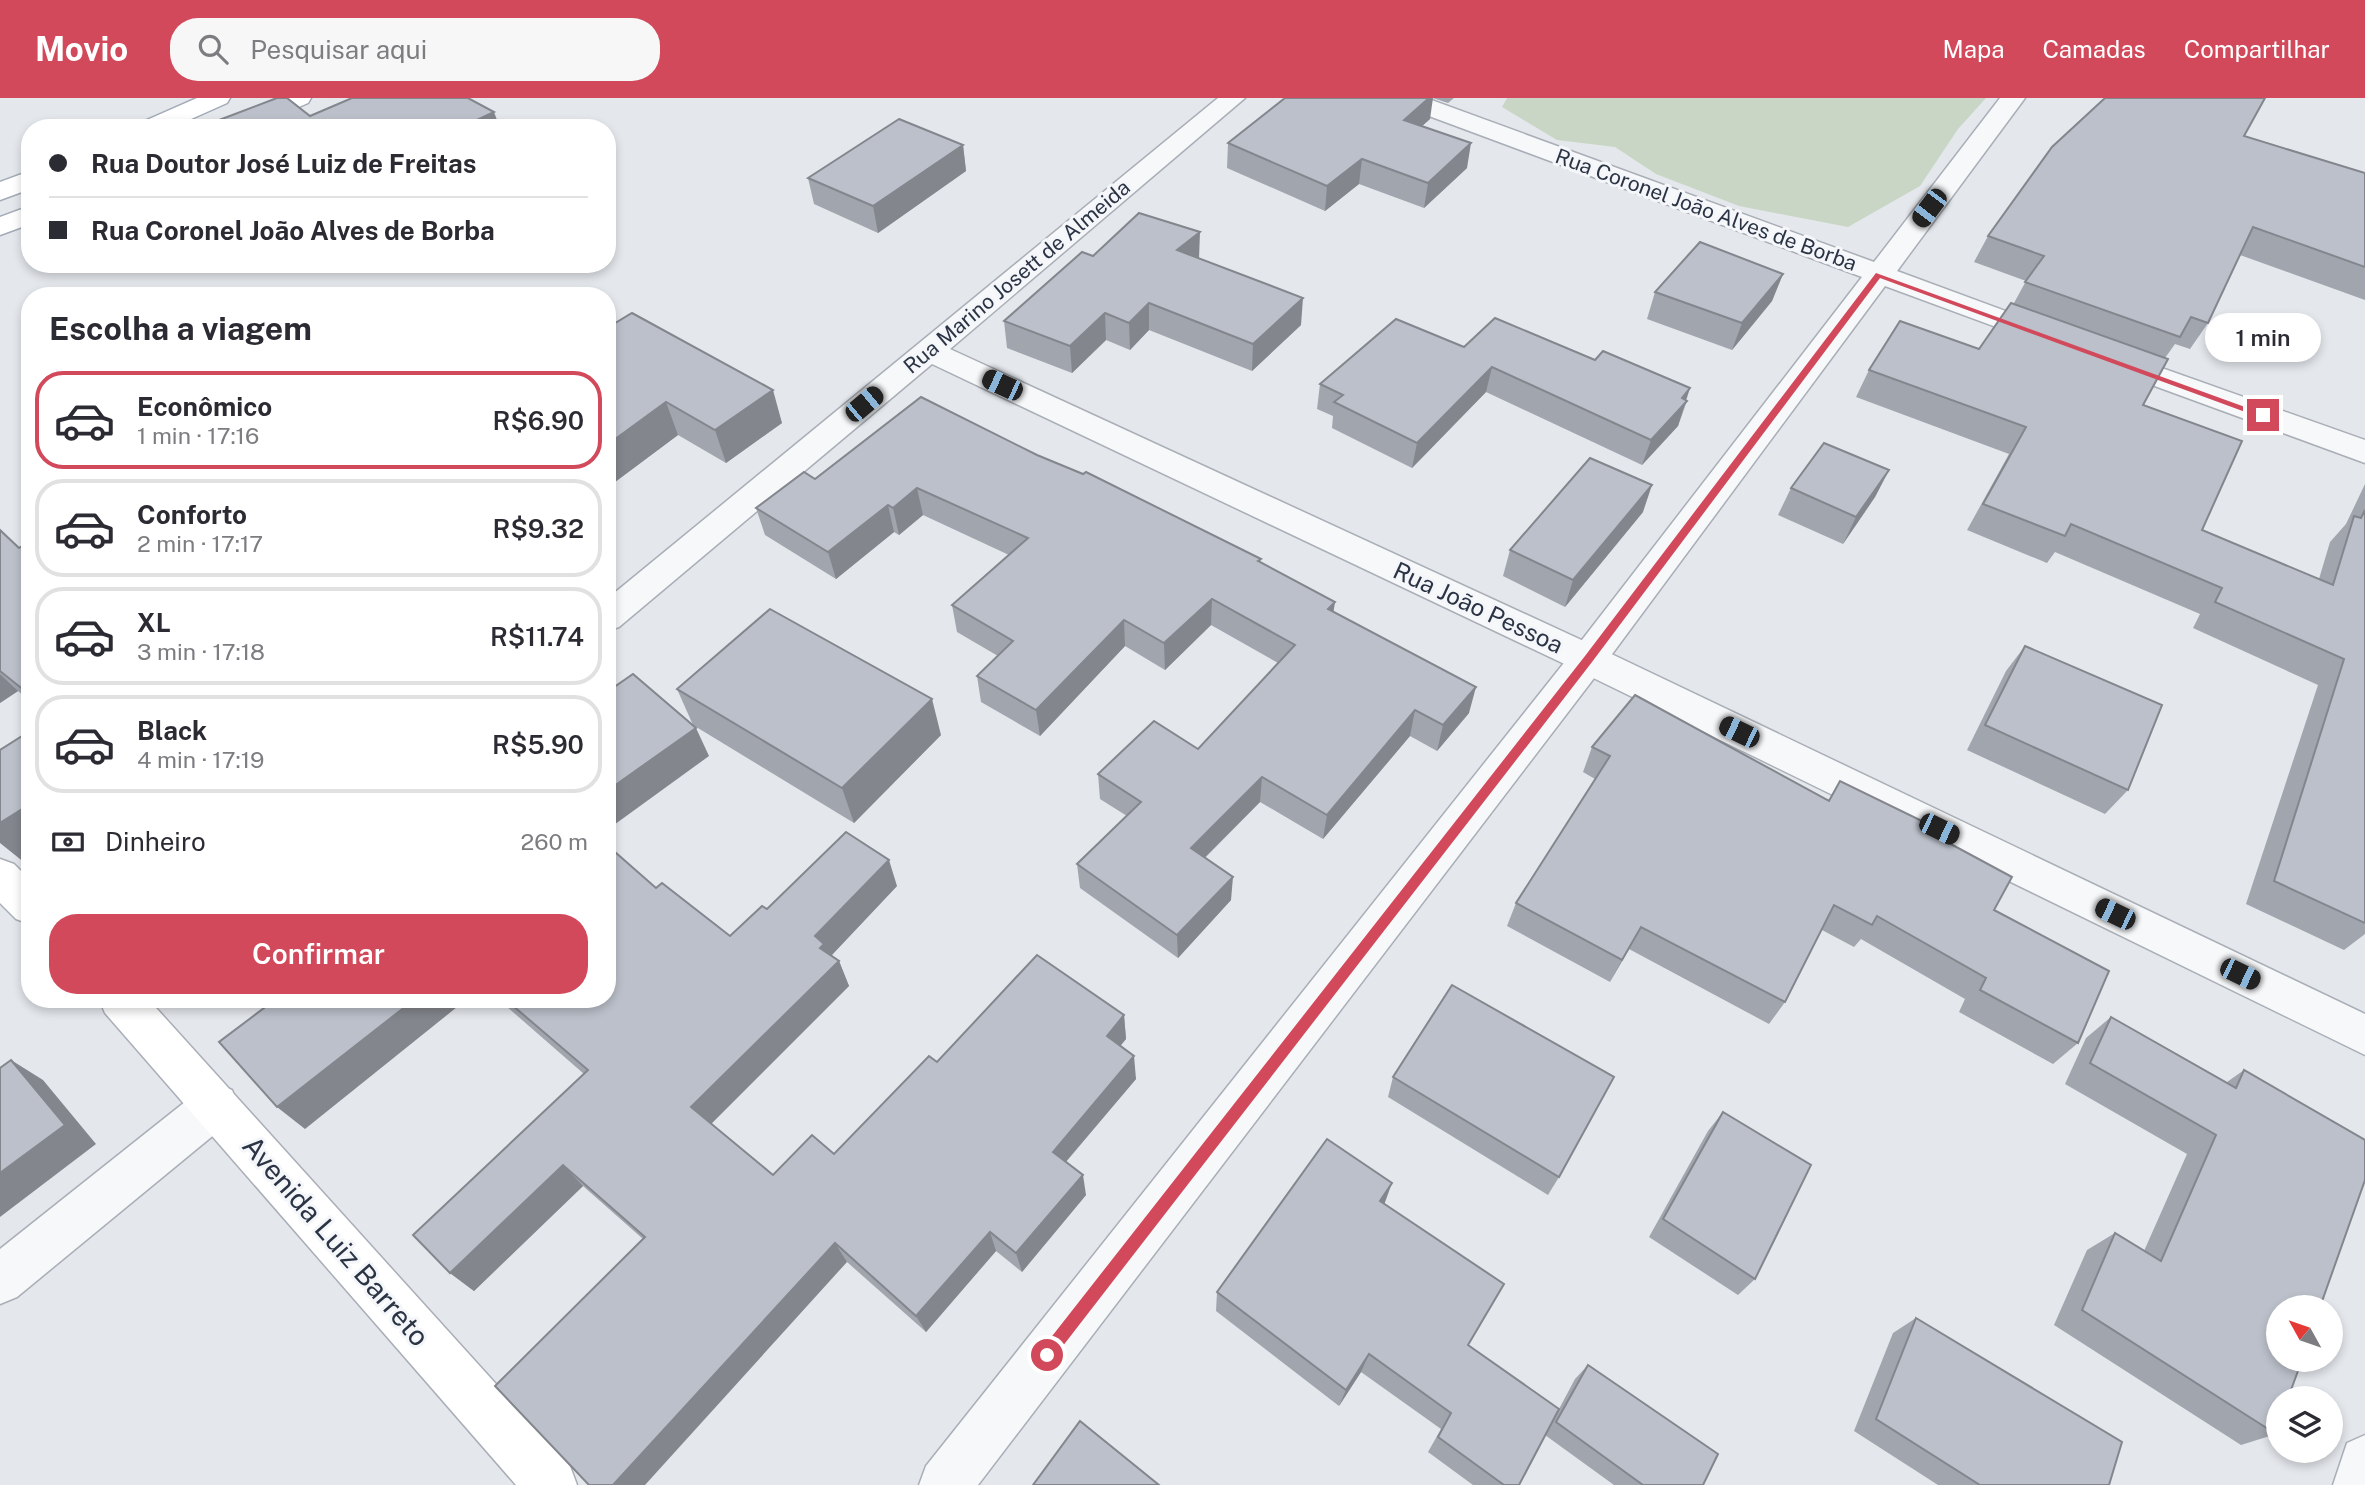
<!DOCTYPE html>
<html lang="pt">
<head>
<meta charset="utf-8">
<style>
	:root { --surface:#fff; --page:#f7f7f7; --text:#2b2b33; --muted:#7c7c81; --line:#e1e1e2; --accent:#d1495b }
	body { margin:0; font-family:"Public Sans",sans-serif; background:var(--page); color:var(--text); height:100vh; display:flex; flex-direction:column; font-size:26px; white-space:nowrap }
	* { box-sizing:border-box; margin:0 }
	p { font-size:23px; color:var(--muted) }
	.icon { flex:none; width:38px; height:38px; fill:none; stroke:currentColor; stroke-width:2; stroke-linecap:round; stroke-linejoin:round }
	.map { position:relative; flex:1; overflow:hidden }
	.panel { position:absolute; left:21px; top:189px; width:595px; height:721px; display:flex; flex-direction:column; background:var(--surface); border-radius:28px; box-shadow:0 4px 10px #0003 }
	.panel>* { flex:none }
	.hud { position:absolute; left:21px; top:21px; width:595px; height:154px; border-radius:28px; box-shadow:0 4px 10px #0003; display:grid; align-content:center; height:154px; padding:0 28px; background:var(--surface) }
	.needle { width:46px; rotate:310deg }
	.controls { position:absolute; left:2266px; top:1197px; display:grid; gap:14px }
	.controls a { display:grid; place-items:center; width:77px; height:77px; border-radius:50%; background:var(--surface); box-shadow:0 4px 10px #0003; font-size:35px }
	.end { position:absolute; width:32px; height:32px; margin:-16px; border:9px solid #d1495b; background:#fff; box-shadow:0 0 0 4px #fff }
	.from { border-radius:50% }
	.bubble { position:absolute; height:49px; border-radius:24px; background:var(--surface); box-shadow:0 4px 10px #0003; font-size:23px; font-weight:600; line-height:49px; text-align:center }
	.car { position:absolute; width:21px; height:42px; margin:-21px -10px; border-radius:9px; box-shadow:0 0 5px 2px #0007; background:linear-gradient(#222 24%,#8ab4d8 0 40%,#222 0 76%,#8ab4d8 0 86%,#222 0) }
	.hud b { display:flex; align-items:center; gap:24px; height:66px; font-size:26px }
	.hud b+b { border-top:2px solid var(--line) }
	.hud i { width:18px; height:18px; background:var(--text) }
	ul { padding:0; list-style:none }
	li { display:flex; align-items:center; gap:21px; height:98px; margin:0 14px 10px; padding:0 14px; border:4px solid var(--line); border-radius:28px }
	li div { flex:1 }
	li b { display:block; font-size:26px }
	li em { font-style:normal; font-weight:600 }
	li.selected { border-color:var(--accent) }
	li>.icon { width:63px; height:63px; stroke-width:1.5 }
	h2 { padding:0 28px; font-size:32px; line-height:84px }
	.pay { display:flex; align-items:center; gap:18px; height:77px; padding:0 28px; font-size:26px }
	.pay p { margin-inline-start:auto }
	.primary-button { display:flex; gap:14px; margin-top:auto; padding:14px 28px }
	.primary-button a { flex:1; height:80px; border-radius:28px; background:var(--accent); color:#fff; font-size:28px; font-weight:600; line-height:80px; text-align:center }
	header { display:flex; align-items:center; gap:42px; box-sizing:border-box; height:98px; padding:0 35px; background:var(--accent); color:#fff }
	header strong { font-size:33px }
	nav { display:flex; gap:38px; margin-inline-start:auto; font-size:24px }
	.search { width:490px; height:63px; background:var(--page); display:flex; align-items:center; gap:18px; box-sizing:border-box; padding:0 24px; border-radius:28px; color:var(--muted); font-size:26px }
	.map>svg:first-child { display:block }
</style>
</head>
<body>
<header>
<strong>Movio</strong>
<div class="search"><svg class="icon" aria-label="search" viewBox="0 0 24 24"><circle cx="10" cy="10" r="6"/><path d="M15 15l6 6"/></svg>Pesquisar aqui</div>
<nav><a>Mapa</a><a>Camadas</a><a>Compartilhar</a></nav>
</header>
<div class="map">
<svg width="2365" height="1387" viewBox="0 0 2365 1387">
	<rect width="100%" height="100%" fill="#e4e7ec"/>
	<polygon fill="#c9d6c5" points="1507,0 1986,0 1958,31 1920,88 1848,129 1739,108 1656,76 1615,49 1557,42 1502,9"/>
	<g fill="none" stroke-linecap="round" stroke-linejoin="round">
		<g stroke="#a9aeb7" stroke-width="3">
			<g id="minor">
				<polygon points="1391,0 1426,0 1874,164 2000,0 2025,0 1897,173 2057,232 2062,238 2057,244 2047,247 2037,244 1885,188 1601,571 978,1387 919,1387 926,1368 1575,551 1862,179 1394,5"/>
				<polygon points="2111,252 2365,342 2365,365 2100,268 2096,261 2100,254"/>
				<polygon points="2365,1337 2365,1387 2333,1387 2347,1345"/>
			</g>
		</g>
		<g stroke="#a9aeb7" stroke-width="3">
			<g id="tertiary">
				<polygon points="1218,0 1245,0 950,251 1601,551 2365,916 2365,957 1575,571 932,266 619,529 607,533 607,501"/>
				<polygon points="216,986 232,992 238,1007 232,1022 17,1199 0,1206 0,1151 200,992"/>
			</g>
		</g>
		<g stroke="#a9aeb7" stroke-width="3">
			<g id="secondary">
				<polygon points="0,761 14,766 30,782 30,826 16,821 0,805"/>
				<polygon points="99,901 148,901 570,1368 577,1387 516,1387 105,915"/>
			</g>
		</g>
		<g stroke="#a3abb8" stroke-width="3">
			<g id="primary">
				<polygon points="197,0 230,0 227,5 171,30 137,30 140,25"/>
				<polygon points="278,0 311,0 308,5 252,30 218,30 221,25"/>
				<polygon points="30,73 30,91 0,102 0,84"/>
				<polygon points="30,108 30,126 0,137 0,119"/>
			</g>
		</g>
		<use href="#minor" fill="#f7f8fa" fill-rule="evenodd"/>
		<use href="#tertiary" fill="#f7f8fa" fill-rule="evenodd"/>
		<use href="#secondary" fill="#fff" fill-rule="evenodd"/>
		<use href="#primary" fill="#fff" fill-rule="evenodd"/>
	</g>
	<g fill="#a1a5ae">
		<polygon points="1433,0 1454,0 1448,5"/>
		<polygon points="1430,21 1422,28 1467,70 1424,110 1359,86 1325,113 1227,70 1228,45"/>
		<polygon points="2244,38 2365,75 2365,202 2240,157 2208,225 2190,251 2175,246 2165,260 2143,307 2202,432 2319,481 2330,444 2346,426 2365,386 2365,836 2344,852 2246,806 2318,587 2193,530 2200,516 2055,454 2047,465 1967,432 2009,356 1856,299 1869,272 1979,251 2014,205 2026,183 1974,164 1988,138"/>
		<polygon points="963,47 966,73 878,135 814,106 808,80"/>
		<polygon points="1093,158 1199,161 1301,227 1252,273 1149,232 1130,252 1106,242 1072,275 1007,250 1004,223"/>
		<polygon points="1783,176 1772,203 1732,252 1647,221 1655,194"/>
		<polygon points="607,230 782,325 726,365 678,337 607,390"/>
		<polygon points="1464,249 1686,302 1687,303 1678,328 1642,367 1486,294 1412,370 1332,330 1333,318 1317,311 1320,286"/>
		<polygon points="1037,357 1261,461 1260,464 1333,514 1469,615 1437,653 1410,638 1323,741 1260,704 1205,760 1231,802 1178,860 1080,790 1077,766 1127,718 1100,701 1098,676 1198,651 1278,565 1211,527 1165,572 1125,548 1040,638 981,604 977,578 998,558 957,534 952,507 1009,457 923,417 899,437 894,434 836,481 765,437 756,410 815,381"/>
		<polygon points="1889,372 1875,399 1843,446 1778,417 1791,390"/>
		<polygon points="1643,414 1565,509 1503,478 1510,452"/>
		<polygon points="0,432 19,450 30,443 30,603 18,593 0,605"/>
		<polygon points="2025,548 2128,692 2105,716 1967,652 2006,573"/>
		<polygon points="677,591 941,637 854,725 693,627"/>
		<polygon points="1592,649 1828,703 1840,683 1921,730 1994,812 2078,945 2053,966 1959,914 1965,901 1861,841 1854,849 1822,832 1785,904 1769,926 1629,851 1610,884 1507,828 1516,805 1595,681 1583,674"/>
		<polygon points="897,788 831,858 839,863 849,888 711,1026 773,1077 834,1056 937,964 1124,917 1126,941 1120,947 1136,981 1066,1064 1086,1097 1022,1174 996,1153 926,1234 847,1164 643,1141 583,1088 474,1193 450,1175 584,976 498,901 607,901 656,790 730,838 767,811"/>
		<polygon points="2111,919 2227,984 2244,972 2276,1336 2241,1347 2054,1227 2087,1152 2115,1135 2144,1153 2187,1056 2065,986 2086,940"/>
		<polygon points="1393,979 1559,1079 1548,1097 1388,999"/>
		<polygon points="1723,1014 1755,1181 1738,1197 1649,1139 1708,1033"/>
		<polygon points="1384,1106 1468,1247 1559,1311 1575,1281 1588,1267 1703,1387 1614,1387 1545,1337 1519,1387 1473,1387 1428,1354 1441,1331 1361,1274 1339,1308 1216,1213 1217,1194"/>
		<polygon points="1916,1220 2109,1387 1938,1387 1854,1333 1893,1235"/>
	</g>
	<g fill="#83868d">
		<polygon points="1429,0 1433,0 1430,21 1401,47 1404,22"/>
		<polygon points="494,14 500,30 460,30"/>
		<polygon points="1471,45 1467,70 1424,110 1428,85"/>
		<polygon points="963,47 966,73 878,135 873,108"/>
		<polygon points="1362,61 1359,86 1325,113 1327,88"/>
		<polygon points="1200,134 1199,161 1177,152"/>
		<polygon points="1783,176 1772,203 1732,252 1742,225"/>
		<polygon points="1303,200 1301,227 1252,273 1253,246"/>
		<polygon points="1149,205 1149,232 1130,252 1129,225"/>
		<polygon points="1105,215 1106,242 1072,275 1070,248"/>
		<polygon points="1492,269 1486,294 1412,370 1417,345"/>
		<polygon points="1690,290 1678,328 1642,367 1651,342"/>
		<polygon points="773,292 782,325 726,365 715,332"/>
		<polygon points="666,304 678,337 607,390 607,347"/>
		<polygon points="1889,372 1875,399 1843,446 1856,419"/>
		<polygon points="1652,387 1643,414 1565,509 1573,482"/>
		<polygon points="917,390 923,417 899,437 893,410"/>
		<polygon points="888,407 894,434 836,481 828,454"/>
		<polygon points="1212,501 1211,527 1165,572 1164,545"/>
		<polygon points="1335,504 1331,530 1328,511"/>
		<polygon points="1124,522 1125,548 1040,638 1036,612"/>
		<polygon points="0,576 18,593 0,605"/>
		<polygon points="1476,589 1469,615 1437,653 1443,627"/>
		<polygon points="932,601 941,637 854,725 842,690"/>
		<polygon points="1415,612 1410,638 1323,741 1327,717"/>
		<polygon points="696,630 709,658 607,732 607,693"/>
		<polygon points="1262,679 1260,704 1190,774 1191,750"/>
		<polygon points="30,706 30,763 25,765 0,745 0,725"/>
		<polygon points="889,762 897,788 829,860 839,863 849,888 706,1031 691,1009 815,838"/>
		<polygon points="1233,779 1231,802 1178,860 1177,837"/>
		<polygon points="1641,829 1629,851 1610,884 1622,862"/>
		<polygon points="415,901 467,901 305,1031 277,1009"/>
		<polygon points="1124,917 1126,941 1110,961 1107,938"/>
		<polygon points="1134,958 1136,981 1057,1074 1053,1054"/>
		<polygon points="11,962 43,982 96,1046 0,1119 0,1075"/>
		<polygon points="563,1067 583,1088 474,1193 450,1175"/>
		<polygon points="1083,1077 1086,1097 1022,1174 1016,1155"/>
		<polygon points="1392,1085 1384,1107 1380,1103"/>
		<polygon points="990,1134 996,1153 926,1234 916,1218"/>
		<polygon points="835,1145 847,1164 645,1387 613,1387"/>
		<polygon points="1369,1256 1361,1274 1339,1308 1346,1292"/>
	</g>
	<g fill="#bbc0ca" stroke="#83868d" stroke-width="2">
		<polygon points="277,0 287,0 310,18 352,0 468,0 494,14 460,30 220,30 214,24"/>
		<polygon points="1285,0 1429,0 1404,22 1471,45 1428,85 1362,61 1327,88 1228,45"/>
		<polygon points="2105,0 2265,0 2244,38 2365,75 2365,169 2253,129 2208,225 2191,219 2180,239 2025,184 2044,158 1988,138 2052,49"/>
		<polygon points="899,21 963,47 873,108 808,80"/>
		<polygon points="1139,115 1200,134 1177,152 1303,200 1253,246 1149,205 1129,225 1105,215 1070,248 1004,223 1082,154 1093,158"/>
		<polygon points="1700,144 1783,176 1742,225 1655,194"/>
		<polygon points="2011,205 2168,261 2143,307 2242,343 2202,432 2333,487 2354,418 2361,420 2365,412 2365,825 2274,783 2344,561 2215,504 2222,490 2071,426 2065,438 1983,406 2026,329 1869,272 1900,223 1979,251"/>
		<polygon points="632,215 773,292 715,332 666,304 607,347 607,230"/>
		<polygon points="1495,220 1595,262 1603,253 1690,290 1682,300 1687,303 1651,342 1492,269 1417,345 1334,304 1343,297 1320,286 1396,221 1464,249"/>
		<polygon points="921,299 1037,357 1083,376 1086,374 1261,461 1258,463 1335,504 1328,511 1476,589 1443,627 1415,612 1327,717 1262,679 1191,750 1233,779 1177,837 1077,766 1141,704 1098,676 1154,623 1198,651 1295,547 1212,501 1164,545 1124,522 1036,612 977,578 1013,543 952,507 1028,440 917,390 893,410 888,407 828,454 756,410 804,374 815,381"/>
		<polygon points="1824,345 1889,372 1856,419 1791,390"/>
		<polygon points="1590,360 1652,387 1573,482 1510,452"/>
		<polygon points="0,432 19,450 30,443 30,597 0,573"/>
		<polygon points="770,511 932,601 842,690 677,591"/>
		<polygon points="2025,548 2162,607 2128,692 1985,627"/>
		<polygon points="633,576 696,630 607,693 607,594"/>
		<polygon points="1635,597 1829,703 1840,683 1924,724 1921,730 2012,779 1994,812 2109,873 2078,945 1980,892 1986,880 1877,818 1872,827 1834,807 1785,904 1641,829 1622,862 1516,805 1610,658 1592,649"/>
		<polygon points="30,633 30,706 0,725 0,652"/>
		<polygon points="846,734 889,762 815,838 824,846 820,850 839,863 691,1009 773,1077 812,1037 834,1056 929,958 937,964 1037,857 1124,917 1107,938 1134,958 1053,1054 1083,1077 1016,1155 990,1134 916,1218 835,1145 613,1387 589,1387 495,1288 645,1139 563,1067 450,1175 413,1137 588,972 505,901 607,901 607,747 656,790 662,785 730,838 762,808 767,811"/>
		<polygon points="1452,887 1614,979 1559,1079 1393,979"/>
		<polygon points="276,901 415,901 277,1009 219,944"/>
		<polygon points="2111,919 2236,990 2244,972 2365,1042 2365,1082 2320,1209 2278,1209 2278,1262 2302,1262 2288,1300 2278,1300 2278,1328 2276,1336 2082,1212 2115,1135 2161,1163 2216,1037 2090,965"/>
		<polygon points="11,962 65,1027 0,1075 0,970"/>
		<polygon points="1723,1014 1811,1067 1755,1181 1663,1121"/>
		<polygon points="1327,1041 1392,1085 1380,1103 1504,1186 1468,1247 1559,1311 1519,1387 1504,1387 1438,1339 1451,1315 1369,1256 1346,1292 1217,1194"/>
		<polygon points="1916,1220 2122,1344 2109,1387 1980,1387 1876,1321"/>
		<polygon points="1588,1267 1718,1356 1703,1387 1643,1387 1556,1324"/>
		<polygon points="1080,1323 1159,1387 1033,1387"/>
	</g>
	<polygon fill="#d1495b" points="1876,175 2267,317 2259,319 1880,180 1592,564 1052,1262 1042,1262 1042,1251 1585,558"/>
	<g text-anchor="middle" stroke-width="6" stroke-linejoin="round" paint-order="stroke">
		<g font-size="21" fill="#2b3445" stroke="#f4f6f9">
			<text transform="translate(1706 112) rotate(20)" y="7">Rua Coronel João Alves de Borba</text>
			<text transform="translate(1017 179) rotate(-40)" y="7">Rua Marino Josett de Almeida</text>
		</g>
		<g font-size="24" fill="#2b3445" stroke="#f4f6f9">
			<text transform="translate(1478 510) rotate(25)" y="8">Rua João Pessoa</text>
		</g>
		<g font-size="28" fill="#2b3445" stroke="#f4f6f9">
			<text transform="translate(336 1143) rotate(49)" y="10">Avenida Luiz Barreto</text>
		</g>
	</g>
</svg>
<div class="controls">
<a><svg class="needle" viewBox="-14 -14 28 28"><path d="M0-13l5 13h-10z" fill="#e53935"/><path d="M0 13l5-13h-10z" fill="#7c7c81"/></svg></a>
<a><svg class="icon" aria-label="layers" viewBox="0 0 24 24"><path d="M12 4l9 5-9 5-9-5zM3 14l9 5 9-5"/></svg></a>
</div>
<i class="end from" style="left:1047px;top:1257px"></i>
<i class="end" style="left:2263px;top:317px"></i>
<div class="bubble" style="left:2205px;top:215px;width:116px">1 min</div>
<i class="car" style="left:1929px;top:110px;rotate:217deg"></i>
<i class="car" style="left:1002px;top:287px;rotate:295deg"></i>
<i class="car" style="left:864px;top:306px;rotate:50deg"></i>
<i class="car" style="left:1739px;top:634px;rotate:296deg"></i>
<i class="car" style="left:1939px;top:731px;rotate:116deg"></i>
<i class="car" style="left:2115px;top:816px;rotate:296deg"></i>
<i class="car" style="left:2240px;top:876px;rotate:116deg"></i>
<div class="hud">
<b><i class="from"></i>Rua Doutor José Luiz de Freitas</b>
<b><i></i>Rua Coronel João Alves de Borba</b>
</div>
<section class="panel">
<h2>Escolha a viagem</h2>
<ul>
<li class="selected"><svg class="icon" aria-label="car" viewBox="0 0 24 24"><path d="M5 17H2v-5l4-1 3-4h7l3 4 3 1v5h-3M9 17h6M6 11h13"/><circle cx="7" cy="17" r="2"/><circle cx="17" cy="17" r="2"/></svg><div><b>Econômico</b><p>1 min · 17:16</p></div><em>R$6.90</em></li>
<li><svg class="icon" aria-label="car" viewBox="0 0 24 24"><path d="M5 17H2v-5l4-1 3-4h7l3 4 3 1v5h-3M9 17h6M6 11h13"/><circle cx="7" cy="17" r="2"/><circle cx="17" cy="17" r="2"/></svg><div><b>Conforto</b><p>2 min · 17:17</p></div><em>R$9.32</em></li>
<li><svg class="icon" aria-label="car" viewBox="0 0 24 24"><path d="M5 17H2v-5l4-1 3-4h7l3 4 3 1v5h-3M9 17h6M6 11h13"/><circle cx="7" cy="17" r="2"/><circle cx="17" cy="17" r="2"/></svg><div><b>XL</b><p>3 min · 17:18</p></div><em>R$11.74</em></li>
<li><svg class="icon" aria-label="car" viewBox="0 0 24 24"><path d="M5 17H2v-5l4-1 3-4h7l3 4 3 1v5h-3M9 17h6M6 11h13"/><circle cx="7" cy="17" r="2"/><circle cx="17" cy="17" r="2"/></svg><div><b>Black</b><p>4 min · 17:19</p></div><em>R$5.90</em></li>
</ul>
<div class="pay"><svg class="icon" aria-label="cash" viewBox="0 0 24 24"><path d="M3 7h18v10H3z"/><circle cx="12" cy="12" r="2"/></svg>Dinheiro<p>260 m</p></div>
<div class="primary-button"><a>Confirmar</a></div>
</section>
</div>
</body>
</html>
